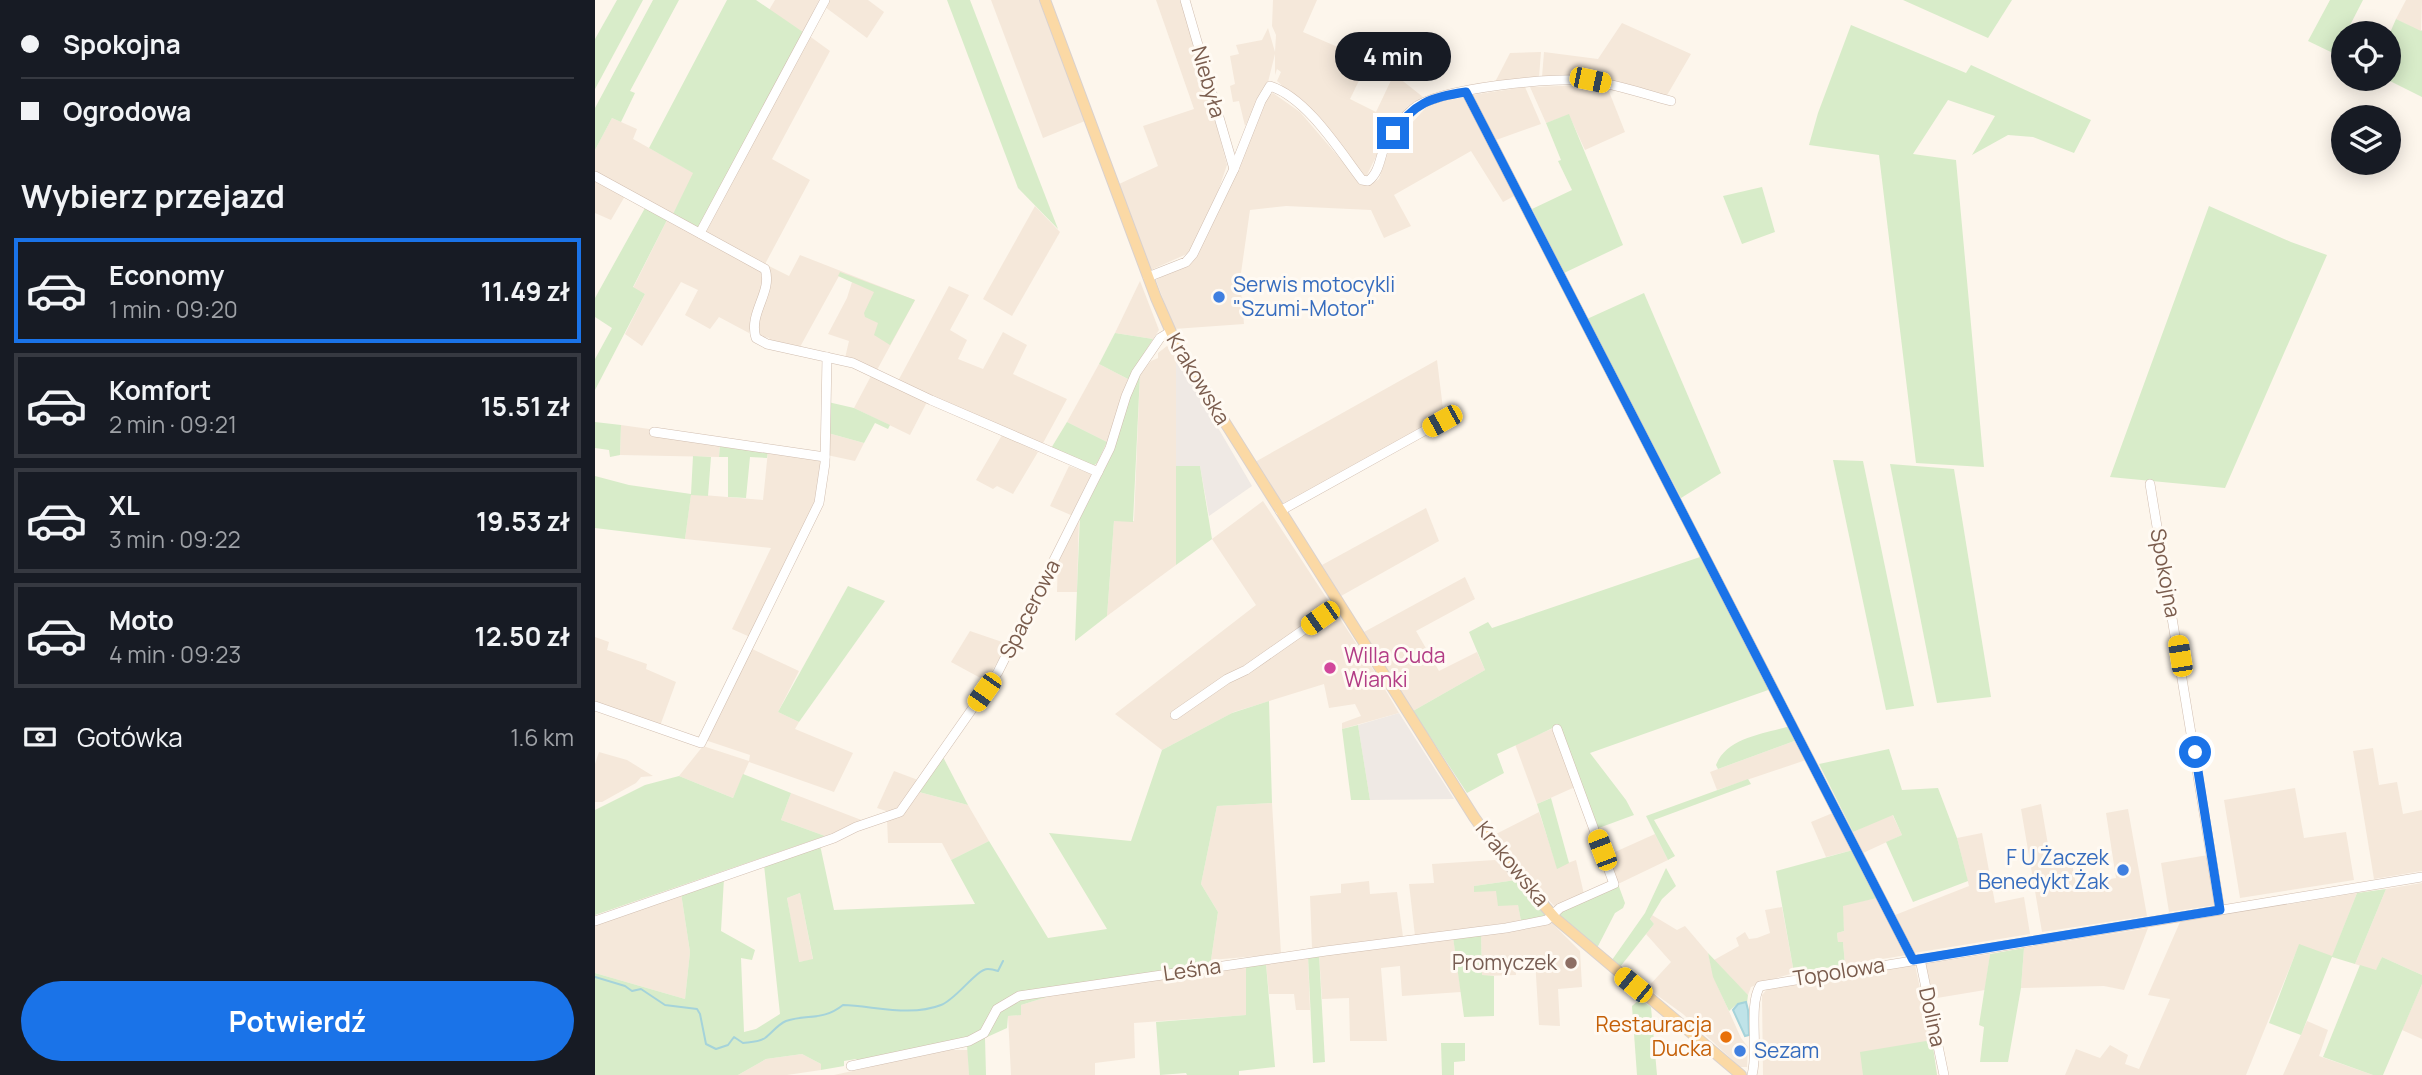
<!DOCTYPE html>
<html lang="pl">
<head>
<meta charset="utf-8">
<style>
	:root { --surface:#171b24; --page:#242831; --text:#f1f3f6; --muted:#9ea1a6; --line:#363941; --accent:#1a73e8 }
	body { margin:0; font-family:Manrope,sans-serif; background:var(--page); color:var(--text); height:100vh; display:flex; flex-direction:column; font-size:26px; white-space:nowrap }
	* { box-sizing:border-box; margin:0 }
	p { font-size:23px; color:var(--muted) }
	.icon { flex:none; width:38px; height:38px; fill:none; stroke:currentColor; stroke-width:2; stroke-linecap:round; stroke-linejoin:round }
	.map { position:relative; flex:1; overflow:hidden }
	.sheet { display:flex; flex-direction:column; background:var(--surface); width:595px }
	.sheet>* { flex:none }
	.guide { display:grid; align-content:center; height:154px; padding:0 21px; background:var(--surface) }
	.controls { position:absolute; left:1736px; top:21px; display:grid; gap:14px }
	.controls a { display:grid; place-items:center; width:70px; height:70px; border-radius:50%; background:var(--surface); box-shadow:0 4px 18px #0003; font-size:35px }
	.end { position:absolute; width:32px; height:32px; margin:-16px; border:9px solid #1a73e8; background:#fff; box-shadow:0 0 0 4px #fff }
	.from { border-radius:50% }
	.bubble { position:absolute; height:49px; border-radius:24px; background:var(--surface); box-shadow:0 4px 18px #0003; font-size:23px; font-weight:700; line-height:49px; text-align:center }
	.car { position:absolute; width:21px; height:42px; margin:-21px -10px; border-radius:9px; box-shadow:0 0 5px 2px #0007; background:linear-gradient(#f5c518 24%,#345 0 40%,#f5c518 0 76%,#345 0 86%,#f5c518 0) }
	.guide b { display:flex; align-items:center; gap:24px; height:66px; font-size:26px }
	.guide b+b { border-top:2px solid var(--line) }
	.guide i { width:18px; height:18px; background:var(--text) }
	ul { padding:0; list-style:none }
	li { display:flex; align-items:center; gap:21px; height:105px; margin:0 14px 10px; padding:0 7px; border:4px solid var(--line); border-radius:0px }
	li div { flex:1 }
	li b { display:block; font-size:26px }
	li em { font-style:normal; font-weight:700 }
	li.on { border-color:var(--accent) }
	li>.icon { width:63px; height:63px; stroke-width:1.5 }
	h2 { padding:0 21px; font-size:32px; line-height:84px }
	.pay { display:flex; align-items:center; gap:18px; height:77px; padding:0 21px; font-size:26px }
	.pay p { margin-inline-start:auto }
	.button { display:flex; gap:14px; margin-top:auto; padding:14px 21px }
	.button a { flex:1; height:80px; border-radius:42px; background:var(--accent); color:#fff; font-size:28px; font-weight:700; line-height:80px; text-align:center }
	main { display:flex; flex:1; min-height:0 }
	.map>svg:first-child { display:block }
</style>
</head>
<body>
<main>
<section class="sheet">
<div class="guide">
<b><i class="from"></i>Spokojna</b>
<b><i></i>Ogrodowa</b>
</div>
<h2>Wybierz przejazd</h2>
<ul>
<li class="on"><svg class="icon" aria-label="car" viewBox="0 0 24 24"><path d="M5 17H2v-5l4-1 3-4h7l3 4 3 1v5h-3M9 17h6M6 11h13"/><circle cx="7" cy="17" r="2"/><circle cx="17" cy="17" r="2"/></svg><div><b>Economy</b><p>1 min · 09:20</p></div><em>11.49 zł</em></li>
<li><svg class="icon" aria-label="car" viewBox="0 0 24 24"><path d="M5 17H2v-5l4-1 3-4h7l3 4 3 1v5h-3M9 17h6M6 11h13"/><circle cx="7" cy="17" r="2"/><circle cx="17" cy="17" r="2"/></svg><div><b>Komfort</b><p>2 min · 09:21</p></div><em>15.51 zł</em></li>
<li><svg class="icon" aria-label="car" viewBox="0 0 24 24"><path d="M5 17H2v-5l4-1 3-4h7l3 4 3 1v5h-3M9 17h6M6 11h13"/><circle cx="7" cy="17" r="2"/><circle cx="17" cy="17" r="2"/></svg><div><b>XL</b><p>3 min · 09:22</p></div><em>19.53 zł</em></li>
<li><svg class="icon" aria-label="car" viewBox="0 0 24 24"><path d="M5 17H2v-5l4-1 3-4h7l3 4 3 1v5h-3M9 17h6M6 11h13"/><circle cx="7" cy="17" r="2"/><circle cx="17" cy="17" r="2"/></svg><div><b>Moto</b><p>4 min · 09:23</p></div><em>12.50 zł</em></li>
</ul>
<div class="pay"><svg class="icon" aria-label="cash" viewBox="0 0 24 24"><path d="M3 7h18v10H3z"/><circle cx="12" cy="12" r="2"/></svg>Gotówka<p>1.6 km</p></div>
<div class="button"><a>Potwierdź</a></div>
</section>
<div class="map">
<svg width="1827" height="1075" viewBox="0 0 1827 1075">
	<rect width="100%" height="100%" fill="#fdf6ec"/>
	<g fill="#f5e8da">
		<polygon points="180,0 224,0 208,32 174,10"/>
		<polygon points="234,0 273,0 289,12 272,38 230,7"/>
		<polygon points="396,0 444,0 490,121 448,138"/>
		<polygon points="561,0 588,0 632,165 615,215 594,253 556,270 524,184 563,166 548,126 599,109"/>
		<polygon points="678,0 722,0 708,32 745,48 747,43 776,56 755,99 781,112 799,74 828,97 813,106 795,128 771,177 715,110 682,81 686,72 682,69 680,75 680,54 673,82 650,126 644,101 638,102 635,86 640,84 635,56 644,54 641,45 667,40 673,28 680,52 681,35 677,26"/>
		<polygon points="1811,0 1827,0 1826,32 1801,19"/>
		<polygon points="1027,23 1096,54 1071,97 947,77 949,52 1003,59"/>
		<polygon points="213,35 235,51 177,159 215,180 169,266 109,231"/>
		<polygon points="946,52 944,77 899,84 915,53"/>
		<polygon points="992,85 1013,89 1030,132 990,150 974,115 951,123 935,87"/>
		<polygon points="930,87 946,124 901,140 877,95"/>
		<polygon points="678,93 705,112 766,183 775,185 784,179 795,147 835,103 871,97 921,195 908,202 876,151 799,195 816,226 789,238 776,210 691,206 655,210 645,280 649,324 579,329 561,280 600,258 641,170 671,98"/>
		<polygon points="17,118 42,129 38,139 99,173 77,216 0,172 0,150"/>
		<polygon points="0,179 30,196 16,220 0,213"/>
		<polygon points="440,206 465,232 417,316 388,299"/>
		<polygon points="72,220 168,271 169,284 158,315 154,333 124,317 115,329 90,315 103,290 86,282 47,346 30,334 50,294 38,288"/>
		<polygon points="205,255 320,300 282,370 250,358 254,341 233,334 252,298 257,282 244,276 205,347 176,341 174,338 162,335 159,329 175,275 174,266 194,276"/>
		<polygon points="545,281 564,330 558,339 520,333"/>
		<polygon points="354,286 374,295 355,330 372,340 363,359 388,369 408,332 432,345 418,374 472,399 447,445 303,381"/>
		<polygon points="572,346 581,356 581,565 512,616 519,521 539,521 545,374 556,361 563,358 563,353"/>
		<polygon points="842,360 849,417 687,505 660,462"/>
		<polygon points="504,364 533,379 512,442 472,422"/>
		<polygon points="276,376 332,402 315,435 259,408"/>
		<polygon points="26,425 125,439 124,457 25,455"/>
		<polygon points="233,433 269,443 260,461 232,455"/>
		<polygon points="407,435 443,452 418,494 402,486 398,489 381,480"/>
		<polygon points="173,451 227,460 220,504 155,637 137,629 176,548 90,539 96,494 168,500"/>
		<polygon points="474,466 497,474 478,516 455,506"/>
		<polygon points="668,501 778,669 804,713 747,729 747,723 766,716 760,704 734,708 729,684 639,712 567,750 520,714 661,605 617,539"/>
		<polygon points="831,508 844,541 746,596 727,565"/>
		<polygon points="484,516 482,592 462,592 463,559"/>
		<polygon points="870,577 880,599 821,631 844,671 882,652 890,670 818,711 769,632"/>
		<polygon points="375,631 413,644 391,681 356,662"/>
		<polygon points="0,637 14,642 12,650 52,664 51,669 81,682 65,726 0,703"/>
		<polygon points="155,648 204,671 183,712 204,722 200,729 258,753 239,792 154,762 138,798 84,776 108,746 154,761 155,755 110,740"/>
		<polygon points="959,728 980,787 942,804 920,744"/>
		<polygon points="1202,740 1211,760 1122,790 1115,772"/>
		<polygon points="1778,748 1784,785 1802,782 1808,814 1827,810 1827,871 1779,879 1758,751"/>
		<polygon points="4,752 32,760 58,776 46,777 41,783 7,802 0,802 0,764"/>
		<polygon points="299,771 323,780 305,810 297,813 282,808"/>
		<polygon points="1700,788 1709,838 1751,832 1759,880 1645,898 1629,800"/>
		<polygon points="324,792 373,805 394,841 356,860 347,843 293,843 292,819 306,813"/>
		<polygon points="196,793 269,821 230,836 186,820"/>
		<polygon points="677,803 686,954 616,960 623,912 606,884 622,806"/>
		<polygon points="1446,804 1457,868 1477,863 1481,885 1521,878 1511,813 1533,809 1552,916 1447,932 1426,809"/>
		<polygon points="944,812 962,867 981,860 989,894 959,906 899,835"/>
		<polygon points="1240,812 1258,850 1231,857 1216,822"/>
		<polygon points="1297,814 1307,835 1268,853 1258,832"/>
		<polygon points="1387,833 1400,903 1429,897 1435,934 1319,953 1300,915 1374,886 1362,838"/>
		<polygon points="1060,834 1073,860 1023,884 1011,856"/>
		<polygon points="1613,855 1621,905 1574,912 1566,863"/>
		<polygon points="900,860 921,880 879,886 901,891 923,904 926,921 820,936 814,884 839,883 837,864"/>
		<polygon points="774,881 775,894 802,892 808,937 717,948 715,896 746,893 746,884"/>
		<polygon points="1827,883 1827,975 1787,957 1781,971 1760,964 1791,889"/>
		<polygon points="86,893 95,952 90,999 0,973 0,924"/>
		<polygon points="205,893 218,960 203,962 192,898"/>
		<polygon points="1762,893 1737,957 1704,945 1651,1075 1470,1075 1481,1049 1505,1058 1515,1045 1533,1055 1530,1064 1544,1069 1575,999 1553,995 1585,922"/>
		<polygon points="1282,898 1312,955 1250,965 1248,942 1243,942 1242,933 1249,931 1247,905"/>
		<polygon points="1187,907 1199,973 1171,981 1156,987 1153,995 1119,960 1144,946 1141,938 1150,932 1154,939 1162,938 1175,933 1170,910"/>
		<polygon points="1057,915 1082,930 1090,926 1113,953 1119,978 1146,1038 1153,1047 1152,1067 1145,1067 1088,1014 1052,988 1076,962 1051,934 1059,924 1055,919"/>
		<polygon points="956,922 985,951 987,987 963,989 965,1026 944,1025 940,959 920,960 921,975 887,976 886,933"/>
		<polygon points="1553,928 1529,990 1509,986 1426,988 1429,948"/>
		<polygon points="858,937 866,992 807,996 805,966 786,968 792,1041 755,1041 754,998 727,999 724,954"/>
		<polygon points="1395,954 1390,990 1336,999 1329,964"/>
		<polygon points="713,956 715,1010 701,1010 699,994 674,994 671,964"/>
		<polygon points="1320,965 1336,1039 1342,1075 1168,1075 1167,995 1174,987"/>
		<polygon points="651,966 652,1015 539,1023 540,1058 500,1063 500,1075 416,1075 413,1016 425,1015 426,1005 455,996 457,993"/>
		<polygon points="1827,984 1827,1039 1807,1030"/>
		<polygon points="1712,1021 1733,1030 1724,1056 1778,1075 1688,1075"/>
		<polygon points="347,1050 373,1050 374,1075 239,1075 276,1067 276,1064"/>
		<polygon points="207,1054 226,1064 226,1070 192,1075 143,1075 171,1059"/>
	</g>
	<g fill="#efe9e4">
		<polygon points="581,356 657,486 614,516 605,466 581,466"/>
		<polygon points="804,713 859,799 775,800 763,725"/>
	</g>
	<g fill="#d8ecc9" fill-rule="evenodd">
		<polygon points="22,0 48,0 0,89 0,39"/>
		<polygon points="58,0 84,0 35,91 40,93 26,122 17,118 0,150 0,108"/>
		<polygon points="132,0 161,0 208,32 104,229 77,216 98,173 54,148"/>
		<polygon points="352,0 375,0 463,229 423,188"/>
		<polygon points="1308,0 1417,0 1393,38"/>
		<polygon points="1735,0 1768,0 1751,33 1748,33 1748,39 1740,54 1713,41"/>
		<polygon points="1801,19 1826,31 1827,30 1827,97 1791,79 1794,79 1794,35"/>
		<polygon points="1256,25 1371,73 1376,65 1496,120 1479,153 1438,137 1413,135 1377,155 1400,116 1353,100 1318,154 1361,160 1389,467 1321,463 1284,155 1214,145 1223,113"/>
		<polygon points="974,114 1028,245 969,273 937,209 977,190 963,161 966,160 951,123"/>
		<polygon points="1167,187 1180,232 1147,244 1128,196"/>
		<polygon points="1614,206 1696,242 1732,255 1630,488 1515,477"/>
		<polygon points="50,208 72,220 38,287 50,294 0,390 0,359 17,328 0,317 0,298"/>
		<polygon points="245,272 320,300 295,345 279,335 283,323 270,317 269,313 279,292 243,276"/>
		<polygon points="1049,293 1126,473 1086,498 992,319"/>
		<polygon points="520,333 558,339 533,379 504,364"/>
		<polygon points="545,374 538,522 519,521 512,616 480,641 485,514"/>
		<polygon points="233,402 259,408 295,425 293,429 280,423 269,443 233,433"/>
		<polygon points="0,422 26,425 25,455 15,457 14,450 0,448"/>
		<polygon points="472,422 512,442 502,463 496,468 455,450"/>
		<polygon points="125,443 173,451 172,458 155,457 151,498 133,497 133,457 124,457"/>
		<polygon points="98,456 116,457 113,496 96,495 90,539 0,528 0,476 34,485 96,494"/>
		<polygon points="1238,460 1268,461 1319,706 1291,710"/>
		<polygon points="1295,464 1359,469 1396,697 1342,703"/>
		<polygon points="581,466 605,466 617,539 581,565"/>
		<polygon points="1105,557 1176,689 995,753 1031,800 1039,815 1001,829 962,726 902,754 909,773 872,793 818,711 890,670 874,632 893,622 897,628"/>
		<polygon points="253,586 290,601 204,722 183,712"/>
		<path d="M674 701 677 803 622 806 606 884 623 912 616 960H622V965L421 995 387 1031 373 1038 264 1061 261 1059 249 1061V1066L226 1070V1064L207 1054 171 1059 143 1075H0V973L90 999 95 952 86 893 129 878 126 931 160 950 157 960 146 958 149 1032 161 1029 185 1014 169 865 225 845 239 910 380 904 356 860 394 841 453 938 512 929 454 833 536 841 567 750 637 713ZM205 893 218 959 204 962 192 898Z"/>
		<polygon points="763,725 775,800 756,800 747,729"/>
		<path d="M1195 726 1202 740 1123 769 1121 765C1132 737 1170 734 1195 726Z"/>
		<polygon points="1294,749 1307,790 1343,788 1362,838 1373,881 1318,902 1291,842 1307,835 1298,815 1258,832 1224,764"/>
		<polygon points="348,757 373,805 324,792"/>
		<polygon points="148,774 196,793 186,820 230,836 0,915 0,810 50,785 84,776 138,798"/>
		<polygon points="1153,779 1156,784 1059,820 1080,856 1073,860 1051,816"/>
		<polygon points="956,798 974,863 962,869 942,804"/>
		<polygon points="1258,850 1282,898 1248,906 1249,931 1242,933 1243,942 1248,942 1250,965 1199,973 1181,871"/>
		<polygon points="1071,868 1081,886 1067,899 1055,919 1059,924 1025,967 1017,960 1050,913"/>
		<polygon points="921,880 952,917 926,921 923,905 903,906 901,891 879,892 879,886"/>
		<polygon points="1023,884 1030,903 1028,908 1020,913 1002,948 965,916 965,911"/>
		<polygon points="1791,889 1760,964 1737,957 1706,1035 1674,1023 1704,944 1737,956 1762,893"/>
		<polygon points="886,933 887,975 899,976 899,1016 869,1017 858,937"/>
		<polygon points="1429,948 1426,988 1413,1062 1385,1062 1389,1027 1384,1025 1395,954"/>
		<polygon points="1113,953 1153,995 1152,1003 1143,1003 1134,1011 1118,977"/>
		<polygon points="724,954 730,1062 718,1063 713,956"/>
		<polygon points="1787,957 1827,975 1827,984 1788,1075 1778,1075 1728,1057 1765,965 1781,970"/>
		<polygon points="671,964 680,1067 644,1071 644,1075 592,1075 591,1073 565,1075 561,1022 651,1015 651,966"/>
		<polygon points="457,993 455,996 426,1005 426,1015 413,1016 412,1028 390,1038 391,1075 374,1075 372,1045 403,1011 425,998"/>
		<polygon points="1045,999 1056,1007 1062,1075 1042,1075 1037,1006"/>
		<polygon points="1337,1040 1342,1075 1268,1075 1265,1052"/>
		<polygon points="846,1043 870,1043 870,1061 859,1062 859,1075 847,1075"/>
	</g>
	<polygon fill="#bfe3e8" stroke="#a5d3da" stroke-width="2" points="1151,1002 1153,1010 1154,1035 1150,1036 1138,1010 1143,1004"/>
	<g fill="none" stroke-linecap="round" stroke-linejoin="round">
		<path stroke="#a5d3da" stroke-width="2" d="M0 977 30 986 37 991 46 989 70 1005 102 1009 105 1014 111 1044 121 1049 133 1045 139 1037 148 1043C155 1042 164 1042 170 1038 177 1033 182 1025 191 1021 213 1014 228 1021 248 1005 279 1006 316 1017 346 1005 362 999 381 969 393 969 397 969 400 970 403 971L408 961"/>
		<g stroke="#d1beb0" stroke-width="10">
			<g id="minor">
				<polyline points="590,0 639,169"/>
				<polyline points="871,92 1318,960"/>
				<path d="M0 176 170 269C178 292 153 313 161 338L172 344 258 363 336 400 503 472"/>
				<polyline points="105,233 230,0"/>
				<path d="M553 277 591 262 598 254 639 169 666 101 675 86C712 98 744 150 767 180L773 181C785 173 785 155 791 143 797 131 808 118 818 109 842 88 964 76 997 81 1024 85 1049 94 1076 101"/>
				<polyline points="59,432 230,457"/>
				<polyline points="1555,484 1625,910"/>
				<polyline points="685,511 847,421"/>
				<polyline points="0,706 106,743 224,503 230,463 232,357"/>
				<polyline points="580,715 632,679 651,670 744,605"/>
				<polyline points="0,921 239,838 261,827 305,812 403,672 515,448 531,396 541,373 565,338 575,332"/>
				<polyline points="1325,959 1349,1075"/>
				<polyline points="256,1066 374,1041 389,1033 402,1009 424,996 731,951 911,928 952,920 965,908 1019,884 962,729"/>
				<path d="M1157 1075C1164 1050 1153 1006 1165 986L1827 877"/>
			</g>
		</g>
		<g stroke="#dad1cd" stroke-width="12">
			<polyline id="major" points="450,0 561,298 583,348 879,817 908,858 960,918 1146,1075"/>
		</g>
		<use href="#minor" stroke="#fff" stroke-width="9"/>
		<use href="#major" stroke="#fbd9a5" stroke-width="10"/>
	</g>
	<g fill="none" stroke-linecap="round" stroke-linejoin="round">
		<path stroke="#1a73e8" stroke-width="9" d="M798 133C819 103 836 97 871 92L1318 960 1625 910 1600 752"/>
	</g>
	<g fill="#3f7fe0" stroke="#fffaf3" stroke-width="2.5">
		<circle cx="624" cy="297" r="7"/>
		<circle cx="1528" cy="870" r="7"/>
		<circle cx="1145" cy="1051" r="7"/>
	</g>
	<circle fill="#d1479c" stroke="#fffaf3" stroke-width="2.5" cx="735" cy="668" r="7"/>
	<circle fill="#8d6e63" stroke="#fffaf3" stroke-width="2.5" cx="976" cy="963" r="7"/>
	<circle fill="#e8710a" stroke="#fffaf3" stroke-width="2.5" cx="1131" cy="1037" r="7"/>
	<g text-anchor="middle" stroke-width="6" stroke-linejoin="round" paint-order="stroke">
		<g font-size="21" fill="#7a5c4d" stroke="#fffaf3">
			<text transform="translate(613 82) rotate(74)" y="7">Niebyła</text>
			<text transform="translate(603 379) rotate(59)" y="7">Krakowska</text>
			<text transform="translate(1570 573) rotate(80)" y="7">Spokojna</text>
			<text transform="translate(435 609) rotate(-63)" y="7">Spacerowa</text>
			<text transform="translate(917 864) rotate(51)" y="7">Krakowska</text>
			<text transform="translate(597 970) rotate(-8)" y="7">Leśna</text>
			<text transform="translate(1244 972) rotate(-9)" y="7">Topolowa</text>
			<text transform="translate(1337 1017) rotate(78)" y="7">Dolina</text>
		</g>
		<g font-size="21" fill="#366cbe" stroke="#fffaf3" text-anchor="start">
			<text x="638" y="292">Serwis motocykli<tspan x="638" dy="24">"Szumi-Motor"</tspan></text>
			<text x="1514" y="865" text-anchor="end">F U Żaczek<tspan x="1514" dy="24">Benedykt Żak</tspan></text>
			<text x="1159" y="1058">Sezam</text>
		</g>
		<g font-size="21" fill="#b23c85" stroke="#fffaf3" text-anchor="start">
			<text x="749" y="663">Willa Cuda<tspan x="749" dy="24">Wianki</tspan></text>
		</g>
		<g font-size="21" fill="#785e54" stroke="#fffaf3" text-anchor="end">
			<text x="962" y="970">Promyczek</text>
		</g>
		<g font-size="21" fill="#c56008" stroke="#fffaf3" text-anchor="end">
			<text x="1117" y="1032">Restauracja<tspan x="1117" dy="24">Ducka</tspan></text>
		</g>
	</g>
</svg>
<div class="controls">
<a><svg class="icon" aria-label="locate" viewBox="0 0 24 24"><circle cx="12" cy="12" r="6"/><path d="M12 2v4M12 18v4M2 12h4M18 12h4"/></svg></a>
<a><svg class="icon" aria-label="layers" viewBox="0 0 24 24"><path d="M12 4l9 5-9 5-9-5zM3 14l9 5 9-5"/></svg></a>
</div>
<i class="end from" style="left:1600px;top:752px"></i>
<i class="end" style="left:798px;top:133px"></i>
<div class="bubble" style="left:740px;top:32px;width:116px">4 min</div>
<i class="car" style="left:995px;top:80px;rotate:102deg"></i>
<i class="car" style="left:847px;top:421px;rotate:241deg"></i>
<i class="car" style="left:725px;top:618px;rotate:235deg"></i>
<i class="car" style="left:1585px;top:656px;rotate:351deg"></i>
<i class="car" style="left:389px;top:692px;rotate:215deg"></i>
<i class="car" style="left:1007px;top:850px;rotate:339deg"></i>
<i class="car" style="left:1038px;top:985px;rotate:309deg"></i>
</div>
</main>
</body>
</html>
